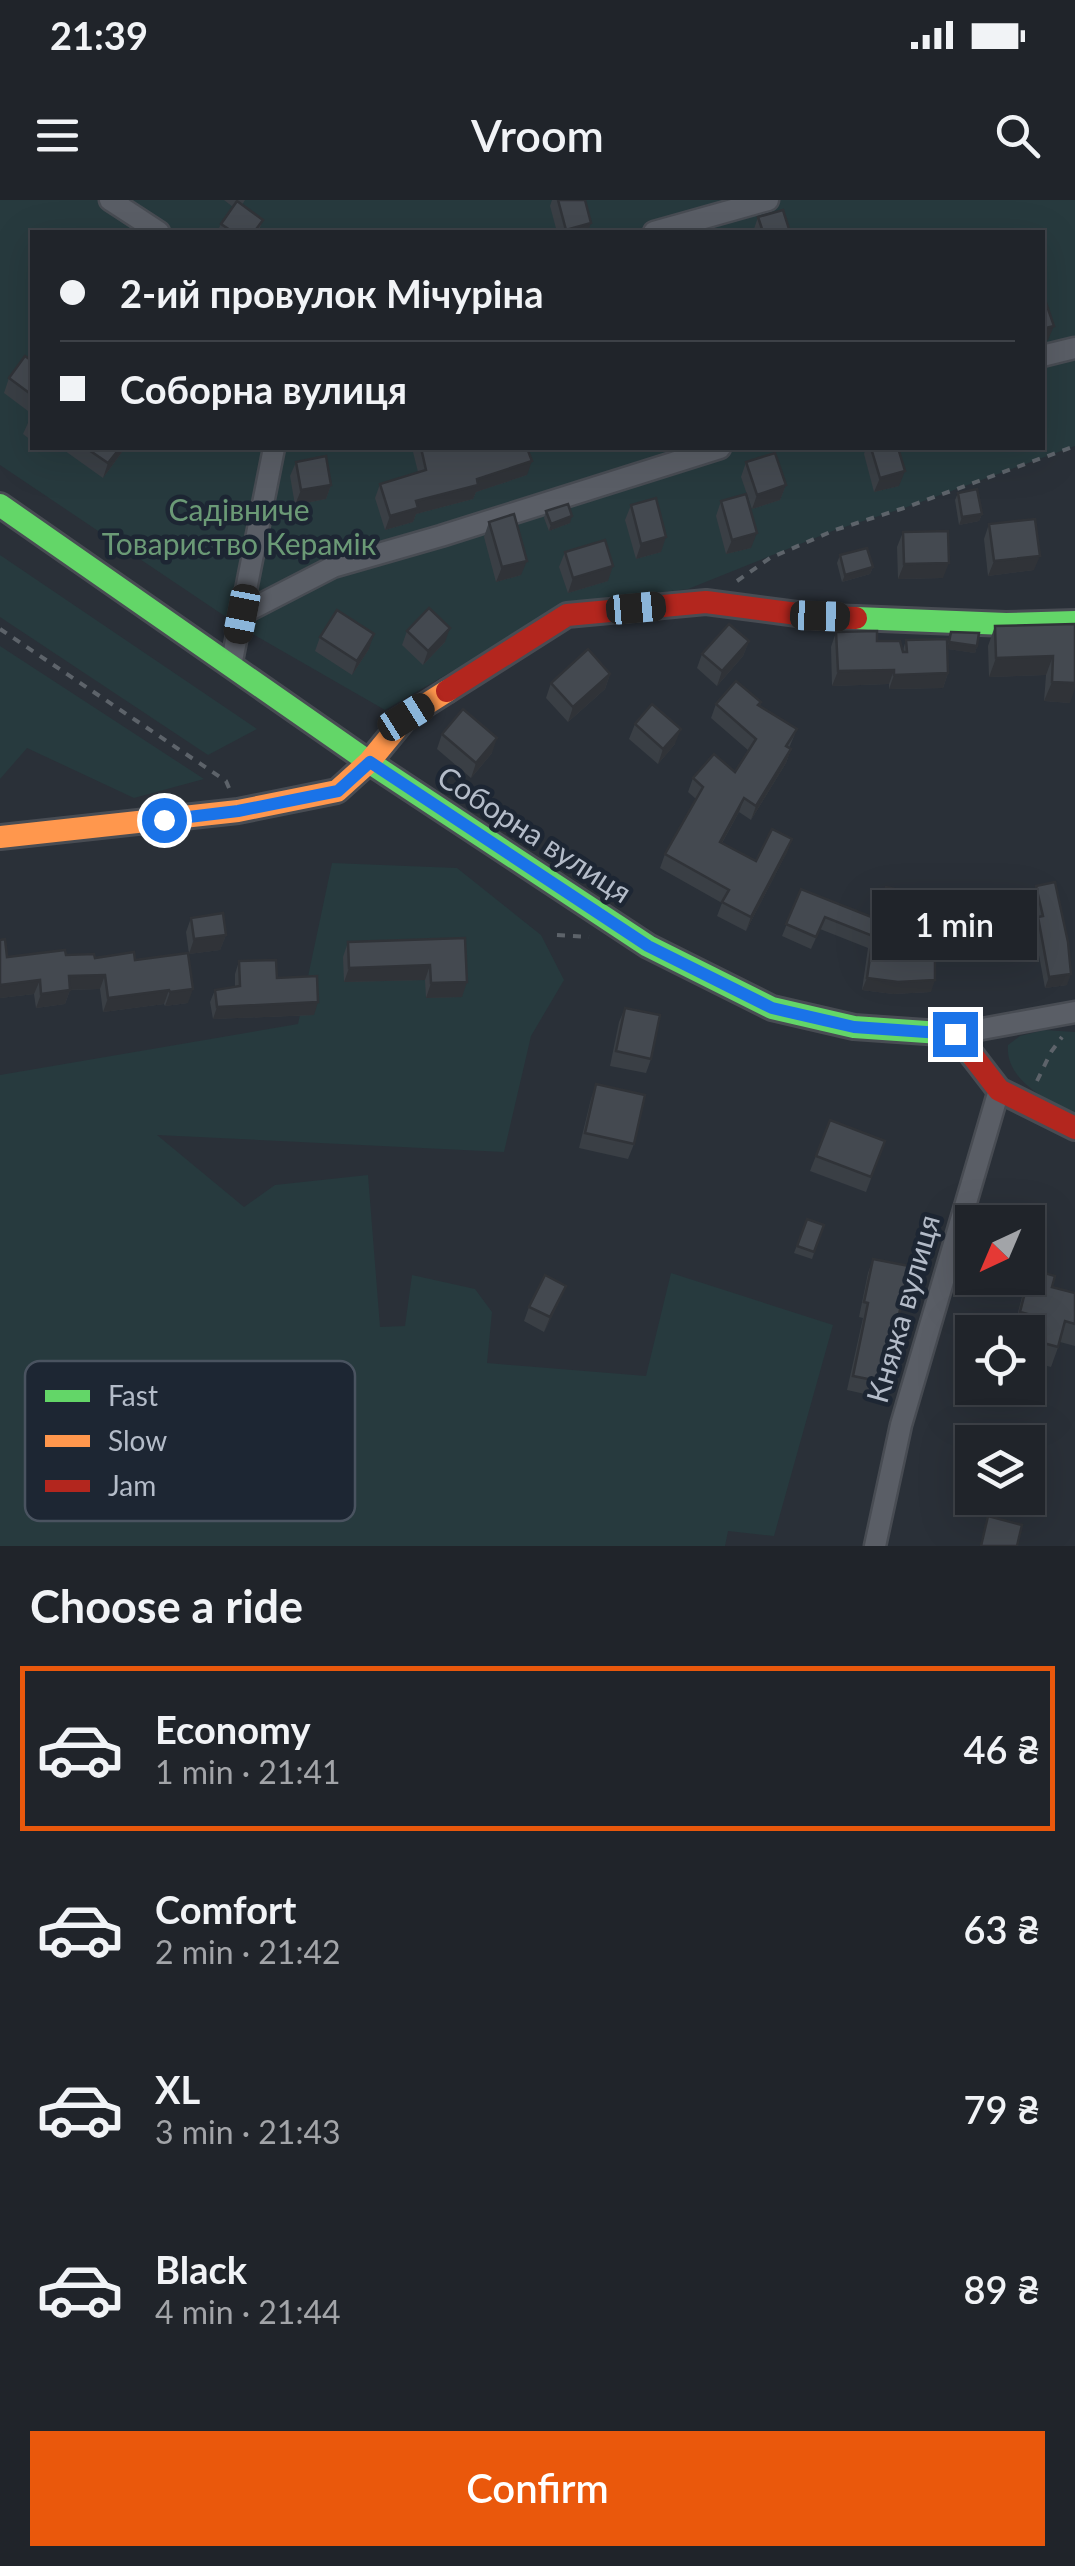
<!DOCTYPE html>
<html lang="en">
<head>
<meta charset="utf-8">
<style>
	:root { --surface:#20242a; --page:#282c32; --text:#f1f3f6; --muted:#a2a4a8; --line:#3d4147; --accent:#ea580c }
	body { margin:0; font-family:Lato,sans-serif; background:var(--page); color:var(--text); height:100vh; display:flex; flex-direction:column; font-size:38px; white-space:nowrap }
	* { box-sizing:border-box; margin:0 }
	p { font-size:32px; color:var(--muted) }
	.icon { flex:none; width:55px; height:55px; fill:none; stroke:currentColor; stroke-width:2; stroke-linecap:round; stroke-linejoin:round }
	.map { position:relative; height:1346px; overflow:hidden }
	.sheet { display:flex; flex-direction:column; background:var(--surface); flex:1 }
	.sheet>* { flex:none }
	.hud { position:absolute; left:30px; top:30px; width:1015px; height:220px; border-radius:0px; box-shadow:0 10px 40px #0002,0 0 0 2px var(--line); display:grid; align-content:center; height:220px; padding:0 30px; background:var(--surface) }
	.needle { width:65px; rotate:224deg }
	.buttons { position:absolute; left:955px; top:1005px; display:grid; gap:20px }
	.buttons a { display:grid; place-items:center; width:90px; height:90px; border-radius:0px; background:var(--surface); box-shadow:0 10px 40px #0002,0 0 0 2px var(--line); font-size:50px }
	.end { position:absolute; width:45px; height:45px; margin:-22px; border:12px solid #1a73e8; background:#fff; box-shadow:0 0 0 5px #fff }
	.from { border-radius:50% }
	.bubble { position:absolute; height:70px; border-radius:0px; background:var(--surface); box-shadow:0 10px 40px #0002,0 0 0 2px var(--line); font-size:32px; font-weight:600; line-height:70px; text-align:center }
	.car { position:absolute; width:30px; height:60px; margin:-30px -15px; border-radius:12px; box-shadow:0 0 8px 2px #0007; background:linear-gradient(#222 24%,#8ab4d8 0 40%,#222 0 76%,#8ab4d8 0 86%,#222 0) }
	.hud b { display:flex; align-items:center; gap:35px; height:95px; font-size:38px }
	.hud b+b { border-top:2px solid var(--line) }
	.hud i { width:25px; height:25px; background:var(--text) }
	ul { padding:0; list-style:none }
	li { display:flex; align-items:center; gap:30px; height:165px; margin:0 20px 15px; padding:0 10px; border:5px solid transparent; border-radius:0px }
	li div { flex:1 }
	li b { display:block; font-size:38px }
	li em { font-style:normal; font-weight:600 }
	li.on { border-color:var(--accent) }
	li>.icon { width:90px; height:90px; stroke-width:1.5 }
	h2 { padding:0 30px; font-size:45px; line-height:120px }
	.button { display:flex; gap:20px; margin-top:auto; padding:20px 30px }
	.button a { flex:1; height:115px; border-radius:0px; background:var(--accent); color:#fff; font-size:40px; font-weight:600; line-height:115px; text-align:center }
	.status { display:flex; justify-content:space-between; align-items:center; height:70px; padding:0 50px; background:var(--surface); direction:ltr }
	.status svg { height:28px; fill:currentColor }
	header { display:flex; justify-content:space-between; align-items:center; height:130px; padding:0 30px; background:var(--surface); font-size:45px; font-weight:600 }
	.map>svg:first-child { display:block }
</style>
</head>
<body>
<div class="status"><b>21:39</b><svg viewBox="0 0 49 12"><path d="M0 12V9h3v3zM5 12V6h3v6zM10 12V3h3v9zM15 12V0h3v12zM26 1h20v11H26zM47 4h2v5h-2z"/></svg></div>
<header><svg class="icon" aria-label="menu" viewBox="0 0 24 24"><path d="M4 6h16M4 12h16M4 18h16"/></svg>Vroom<svg class="icon" aria-label="search" viewBox="0 0 24 24"><circle cx="10" cy="10" r="6"/><path d="M15 15l6 6"/></svg></header>
<div class="map">
<svg width="1075" height="1346" viewBox="0 0 1075 1346">
	<rect width="100%" height="100%" fill="#2a3038"/>
	<g fill="#273a3e" fill-rule="evenodd">
		<path d="M0 0H1075V246L907 307 835 330 688 389 570 403 385 510 244 429 0 265ZM32 32H1042V248H32Z"/>
		<polygon points="0,355 257,529 208,555 0,417"/>
		<polygon points="0,446 204,579 134,598 27,548 0,579"/>
		<polygon points="332,663 457,668 541,735 564,780 531,836 504,952 157,935 244,1007 275,985 368,975 380,1127 405,1126 412,1075 475,1089 492,1112 487,1163 646,1176 671,1073 833,1125 774,1336 728,1331 725,1346 0,1346 0,875 298,824"/>
		<path d="M1044 830 1075 832V917C1049 899 1005 882 1008 845L1020 836Z"/>
	</g>
	<g fill="none" stroke-linecap="round" stroke-linejoin="round">
		<g stroke="#484c53" stroke-width="25">
			<g id="street">
				<polyline points="110,0 159,32"/>
				<polyline points="654,32 768,0"/>
				<polyline points="1042,156 1075,148"/>
				<polyline points="242,414 333,367 441,336 720,248"/>
				<polyline points="231,466 274,248"/>
				<polyline points="955,834 1075,812"/>
				<polyline points="875,1346 901,1225 999,890"/>
			</g>
		</g>
		<g stroke="#484c53" stroke-width="28">
			<g id="fast">
				<polyline points="0,305 369,562 648,746 772,808 854,827 955,834 972,855"/>
				<polyline points="856,418 1006,424 1075,422"/>
			</g>
		</g>
		<g stroke="#484c53" stroke-width="28">
			<polyline id="slow" points="0,637 238,611 337,591 369,562 406,517 447,491"/>
		</g>
		<g stroke="#484c53" stroke-width="28">
			<g id="jam">
				<polyline points="447,491 567,415 706,402 820,417 856,418"/>
				<polyline points="972,855 999,890 1075,928"/>
			</g>
		</g>
		<g stroke="#5d636a" stroke-width="4" stroke-dasharray="8 8" stroke-linecap="butt">
			<polyline points="737,381 770,358 835,330 907,307 1075,246"/>
			<polyline points="0,429 226,581 229,588"/>
			<polyline points="557,735 589,737"/>
			<polyline points="1037,881 1051,852 1062,837"/>
		</g>
		<use href="#street" stroke="#5a5e66" stroke-width="20"/>
		<use href="#fast" stroke="#63d668" stroke-width="22"/>
		<use href="#slow" stroke="#ff974d" stroke-width="22"/>
		<use href="#jam" stroke="#b3261e" stroke-width="22"/>
	</g>
	<g fill="#3a3f45">
		<polygon points="224,0 245,0 242,5 263,20 258,32 217,32 221,24 233,7"/>
		<polygon points="552,0 585,0 588,32 557,32 550,6"/>
		<polygon points="758,17 790,32 753,32"/>
		<polygon points="32,161 32,214 4,193 9,178"/>
		<polygon points="32,214 32,241 23,234"/>
		<polygon points="61,248 125,248 103,278"/>
		<polygon points="412,248 527,248 527,275 476,292 473,299 416,314 413,322 385,330 375,298 380,284 418,272"/>
		<polygon points="866,248 898,248 899,286 874,292 864,254"/>
		<polygon points="296,262 331,285 326,299 295,305 290,276"/>
		<polygon points="746,262 786,285 780,300 752,309 741,277"/>
		<polygon points="958,293 982,314 979,321 959,325 955,300"/>
		<polygon points="721,301 751,348 726,354 716,316"/>
		<polygon points="631,305 661,352 636,359 625,320"/>
		<polygon points="546,311 570,323 549,331 544,318"/>
		<polygon points="489,322 521,375 496,382 484,337"/>
		<polygon points="989,324 1034,370 988,376 984,339"/>
		<polygon points="903,332 943,378 898,379 897,347"/>
		<polygon points="565,352 608,381 568,393 559,367"/>
		<polygon points="840,355 873,367 870,374 842,382 837,363"/>
		<polygon points="1075,424 1070,503 1044,501 1046,475 989,477 988,446 995,426"/>
		<polygon points="407,431 445,442 423,465 402,445"/>
		<polygon points="836,432 877,441 903,450 906,440 948,442 951,432 977,446 975,453 948,449 948,473 943,488 889,489 889,484 832,486 831,447"/>
		<polygon points="320,437 369,449 352,475 315,451"/>
		<polygon points="749,441 743,456 717,486 697,468 702,454"/>
		<polygon points="610,474 605,489 568,522 546,498 551,483"/>
		<polygon points="761,502 760,506 797,529 789,548 791,549 786,563 751,620 739,612 722,643 756,661 792,639 787,652 746,731 717,716 722,703 660,668 665,654 696,599 688,592 693,578 735,572 749,551 711,518 716,504"/>
		<polygon points="635,524 675,544 658,564 629,539"/>
		<polygon points="442,534 492,553 471,578 437,549"/>
		<polygon points="1036,686 1067,785 1045,788 1034,728 1037,720 1032,696"/>
		<polygon points="886,687 898,752 931,792 893,794 862,790 868,748 820,729 811,749 782,736 801,689 877,719"/>
		<polygon points="952,702 992,746 956,754 947,716"/>
		<polygon points="191,718 226,735 220,750 189,754 186,732"/>
		<polygon points="465,738 462,797 426,798 425,780 344,782 343,757 348,742"/>
		<polygon points="0,740 7,757 66,755 135,760 188,803 165,806 164,804 103,812 100,789 70,790 65,804 36,808 34,794 0,798"/>
		<polygon points="239,761 277,778 314,815 213,819 210,802 215,790 235,787 235,774"/>
		<polygon points="625,808 651,859 646,873 610,866 619,822"/>
		<polygon points="596,884 634,944 628,959 579,948 591,899"/>
		<polygon points="830,920 885,941 866,992 810,971"/>
		<polygon points="807,1019 824,1025 812,1059 794,1053"/>
		<polygon points="873,1059 894,1139 888,1183 883,1198 847,1190 863,1118 859,1117 868,1073"/>
		<polygon points="1031,1069 1052,1087 1075,1093 1075,1146 1060,1142 1051,1167 1029,1161 1034,1138 1028,1136 1028,1132 1013,1132 1024,1089"/>
		<polygon points="560,1100 544,1132 524,1121 529,1107"/>
	</g>
	<g fill="#303338">
		<polygon points="591,23 588,32 565,32 566,30"/>
		<polygon points="1054,126 1048,140 1042,142 1042,129"/>
		<polygon points="120,248 125,248 103,278 108,263"/>
		<polygon points="532,261 527,275 476,292 473,299 416,314 413,322 385,330 390,316 416,301"/>
		<polygon points="905,271 899,286 874,292 880,278"/>
		<polygon points="331,285 326,299 295,305 301,290"/>
		<polygon points="786,285 780,300 752,309 757,295"/>
		<polygon points="982,314 979,321 959,325 962,317"/>
		<polygon points="572,316 570,323 549,331 551,324"/>
		<polygon points="757,333 751,348 726,354 732,340"/>
		<polygon points="666,337 661,352 636,359 641,344"/>
		<polygon points="1040,356 1034,370 988,376 994,361"/>
		<polygon points="527,361 521,375 496,382 502,367"/>
		<polygon points="949,363 943,378 898,379 904,364"/>
		<polygon points="613,366 608,381 568,393 573,378"/>
		<polygon points="873,367 870,374 842,382 845,375"/>
		<polygon points="450,428 445,442 423,465 428,451"/>
		<polygon points="374,434 369,449 352,475 357,461"/>
		<polygon points="749,441 743,456 717,486 722,471"/>
		<polygon points="949,442 977,446 975,453 947,449"/>
		<polygon points="1053,456 1046,475 989,477 996,458"/>
		<polygon points="894,470 889,484 832,486 838,471"/>
		<polygon points="948,473 943,488 889,489 894,475"/>
		<polygon points="610,474 605,489 568,522 573,507"/>
		<polygon points="1052,482 1075,483 1075,488 1070,503 1044,501"/>
		<polygon points="681,529 675,544 658,564 663,549"/>
		<polygon points="497,538 492,553 471,578 476,563"/>
		<polygon points="791,549 786,563 751,620 756,606"/>
		<polygon points="744,598 739,612 715,655 720,642"/>
		<polygon points="792,639 787,652 746,731 751,717"/>
		<polygon points="997,731 992,746 956,754 961,740"/>
		<polygon points="226,735 220,750 189,754 194,739"/>
		<polygon points="430,765 425,780 344,782 349,768"/>
		<polygon points="1071,774 1067,785 1045,788 1049,777"/>
		<polygon points="105,775 100,789 63,790 69,776"/>
		<polygon points="867,778 935,780 931,792 893,794 862,790"/>
		<polygon points="40,780 34,794 0,798 0,785"/>
		<polygon points="467,782 462,797 426,798 431,783"/>
		<polygon points="193,789 188,803 165,806 170,792"/>
		<polygon points="70,790 65,804 36,808 41,794"/>
		<polygon points="169,790 164,804 103,812 108,798"/>
		<polygon points="318,802 314,815 213,819 217,807"/>
		<polygon points="566,1086 560,1100 544,1132 550,1117"/>
	</g>
	<g fill="#444950" stroke="#303338" stroke-width="2.5">
		<polygon points="558,0 585,0 591,23 566,30"/>
		<polygon points="237,1 263,20 254,32 233,32 221,24"/>
		<polygon points="783,10 790,32 763,32 758,17"/>
		<polygon points="1046,103 1054,126 1042,129 1042,104"/>
		<polygon points="25,156 32,161 32,195 9,178"/>
		<polygon points="86,248 120,248 108,263"/>
		<polygon points="421,248 527,248 532,261 477,279 478,285 416,301 418,308 390,316 380,284 426,270"/>
		<polygon points="871,248 898,248 905,271 880,278"/>
		<polygon points="775,253 786,285 757,295 746,262"/>
		<polygon points="326,256 331,285 301,290 296,262"/>
		<polygon points="977,289 982,314 962,317 958,293"/>
		<polygon points="746,294 757,333 732,340 721,301"/>
		<polygon points="656,298 666,337 641,344 631,305"/>
		<polygon points="568,304 572,316 551,324 546,311"/>
		<polygon points="514,314 527,361 502,367 489,322"/>
		<polygon points="1035,319 1040,356 994,361 989,324"/>
		<polygon points="948,331 949,363 904,364 903,332"/>
		<polygon points="605,340 613,366 573,378 565,352"/>
		<polygon points="867,348 873,367 845,375 840,355"/>
		<polygon points="429,408 450,428 428,451 407,431"/>
		<polygon points="337,410 374,434 357,461 320,437"/>
		<polygon points="729,424 749,441 722,471 702,454"/>
		<polygon points="1075,424 1075,483 1052,482 1053,456 996,458 995,426"/>
		<polygon points="877,431 877,441 900,441 903,452 907,452 906,440 947,439 948,473 894,475 894,470 838,471 836,432"/>
		<polygon points="951,432 979,433 977,446 949,442"/>
		<polygon points="588,449 610,474 573,507 551,483"/>
		<polygon points="736,481 761,502 758,505 797,529 786,546 791,549 756,606 744,598 720,642 756,661 772,629 792,639 751,717 722,702 729,690 665,654 703,587 693,578 714,554 735,572 756,539 716,504"/>
		<polygon points="652,504 681,529 663,549 635,524"/>
		<polygon points="463,509 497,538 476,563 442,534"/>
		<polygon points="1055,682 1068,742 1071,774 1049,777 1038,717 1043,716 1036,686"/>
		<polygon points="886,687 912,693 898,752 902,752 901,756 935,755 935,780 898,782 867,778 873,736 825,717 816,737 786,724 801,689 879,720"/>
		<polygon points="988,693 997,731 961,740 952,702"/>
		<polygon points="223,713 226,735 194,739 191,718"/>
		<polygon points="465,738 467,782 431,783 430,765 349,768 348,742"/>
		<polygon points="5,739 7,757 65,750 66,755 94,754 95,758 134,752 135,760 188,753 193,789 170,792 169,790 108,798 105,775 69,776 70,790 41,794 40,780 0,785 0,740"/>
		<polygon points="276,760 277,778 317,776 318,802 217,807 215,790 240,786 239,761"/>
		<polygon points="625,808 660,815 651,859 616,851"/>
		<polygon points="596,884 645,895 634,944 585,933"/>
		<polygon points="830,920 885,941 871,977 816,956"/>
		<polygon points="807,1019 824,1025 814,1052 797,1046"/>
		<polygon points="873,1059 909,1066 894,1139 898,1139 888,1183 853,1176 868,1103 864,1102"/>
		<polygon points="1031,1069 1055,1076 1052,1087 1075,1093 1075,1124 1065,1121 1058,1147 1036,1141 1042,1118 1020,1112"/>
		<polygon points="545,1075 566,1086 550,1117 529,1107"/>
		<polygon points="988,1316 1022,1325 1017,1346 981,1346"/>
	</g>
	<g fill="none" stroke-linecap="round" stroke-linejoin="round">
		<polyline stroke="#1a73e8" stroke-width="12" points="164,620 238,611 338,591 370,562 648,746 772,808 854,827 955,834"/>
	</g>
	<g text-anchor="middle" stroke-width="9" stroke-linejoin="round" paint-order="stroke">
		<g font-size="30" fill="#6b9a76" stroke="#1d2633">
			<text x="239" y="321">Садівниче<tspan x="239" dy="34">Товариство Керамік</tspan></text>
		</g>
		<g font-size="30" fill="#b4bcc9" stroke="#1d2633">
			<text transform="translate(534 635) rotate(33)" y="10">Соборна вулиця</text>
			<text transform="translate(904 1109) rotate(-74)" y="10">Княжа вулиця</text>
		</g>
	</g>
	<rect x="25" y="1161" width="330" height="160" rx="15" fill="#1d2633" stroke="#4a5360" stroke-width="2.5"/>
	<rect x="45" y="1190" width="45" height="12" fill="#63d668"/>
	<rect x="45" y="1235" width="45" height="12" fill="#ff974d"/>
	<rect x="45" y="1280" width="45" height="12" fill="#b3261e"/>
	<g font-size="28" fill="#b4bcc9">
		<text x="108" y="1206">Fast</text>
		<text x="108" y="1251">Slow</text>
		<text x="108" y="1296">Jam</text>
	</g>
</svg>
<div class="buttons">
<a><svg class="needle" viewBox="-14 -14 28 28"><path d="M0-13l5 13h-10z" fill="#e53935"/><path d="M0 13l5-13h-10z" fill="#a2a4a8"/></svg></a>
<a><svg class="icon" aria-label="locate" viewBox="0 0 24 24"><circle cx="12" cy="12" r="6"/><path d="M12 2v4M12 18v4M2 12h4M18 12h4"/></svg></a>
<a><svg class="icon" aria-label="layers" viewBox="0 0 24 24"><path d="M12 4l9 5-9 5-9-5zM3 14l9 5 9-5"/></svg></a>
</div>
<i class="end from" style="left:164px;top:620px"></i>
<i class="end" style="left:955px;top:834px"></i>
<div class="bubble" style="left:872px;top:690px;width:165px">1 min</div>
<i class="car" style="left:636px;top:408px;rotate:85deg"></i>
<i class="car" style="left:242px;top:414px;rotate:191deg"></i>
<i class="car" style="left:820px;top:416px;rotate:92deg"></i>
<i class="car" style="left:406px;top:517px;rotate:58deg"></i>
<div class="hud">
<b><i class="from"></i>2-ий провулок Мічуріна</b>
<b><i></i>Соборна вулиця</b>
</div>
</div>
<section class="sheet">
<h2>Choose a ride</h2>
<ul>
<li class="on"><svg class="icon" aria-label="car" viewBox="0 0 24 24"><path d="M5 17H2v-5l4-1 3-4h7l3 4 3 1v5h-3M9 17h6M6 11h13"/><circle cx="7" cy="17" r="2"/><circle cx="17" cy="17" r="2"/></svg><div><b>Economy</b><p>1 min · 21:41</p></div><em>46 ₴</em></li>
<li><svg class="icon" aria-label="car" viewBox="0 0 24 24"><path d="M5 17H2v-5l4-1 3-4h7l3 4 3 1v5h-3M9 17h6M6 11h13"/><circle cx="7" cy="17" r="2"/><circle cx="17" cy="17" r="2"/></svg><div><b>Comfort</b><p>2 min · 21:42</p></div><em>63 ₴</em></li>
<li><svg class="icon" aria-label="car" viewBox="0 0 24 24"><path d="M5 17H2v-5l4-1 3-4h7l3 4 3 1v5h-3M9 17h6M6 11h13"/><circle cx="7" cy="17" r="2"/><circle cx="17" cy="17" r="2"/></svg><div><b>XL</b><p>3 min · 21:43</p></div><em>79 ₴</em></li>
<li><svg class="icon" aria-label="car" viewBox="0 0 24 24"><path d="M5 17H2v-5l4-1 3-4h7l3 4 3 1v5h-3M9 17h6M6 11h13"/><circle cx="7" cy="17" r="2"/><circle cx="17" cy="17" r="2"/></svg><div><b>Black</b><p>4 min · 21:44</p></div><em>89 ₴</em></li>
</ul>
<div class="button"><a>Confirm</a></div>
</section>
</body>
</html>
